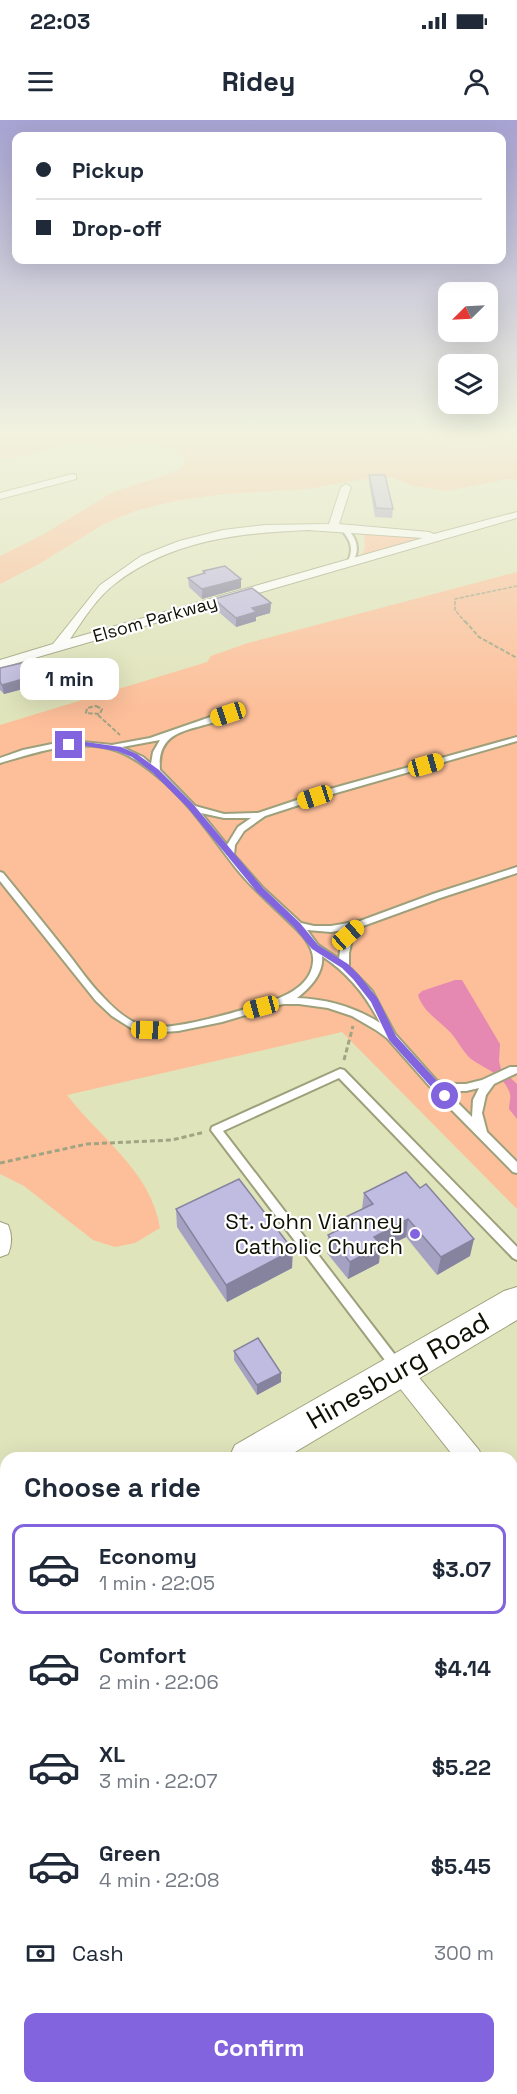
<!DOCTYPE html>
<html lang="en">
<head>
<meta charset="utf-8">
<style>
	:root { --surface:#fff; --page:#f2f2f3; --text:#1f2937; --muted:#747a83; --line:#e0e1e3; --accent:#8364df }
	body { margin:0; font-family:"Space Grotesk",sans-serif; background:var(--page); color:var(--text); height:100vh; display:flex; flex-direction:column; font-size:22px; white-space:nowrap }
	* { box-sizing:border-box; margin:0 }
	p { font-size:20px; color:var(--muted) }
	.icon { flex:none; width:33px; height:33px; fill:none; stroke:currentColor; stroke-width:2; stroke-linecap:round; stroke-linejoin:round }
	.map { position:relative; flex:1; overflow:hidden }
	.drawer { position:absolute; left:0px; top:1332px; width:518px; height:642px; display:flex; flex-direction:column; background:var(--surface); border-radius:18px 18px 0 0; box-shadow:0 6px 24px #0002 }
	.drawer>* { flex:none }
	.banner { position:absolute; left:12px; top:12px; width:494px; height:132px; border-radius:12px; box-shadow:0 6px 24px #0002; display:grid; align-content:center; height:132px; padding:0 24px; background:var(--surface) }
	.needle { width:39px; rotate:246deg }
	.fabs { position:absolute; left:438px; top:162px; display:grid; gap:12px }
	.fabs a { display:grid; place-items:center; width:60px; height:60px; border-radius:12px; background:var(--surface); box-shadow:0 6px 24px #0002; font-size:30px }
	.end { position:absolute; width:27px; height:27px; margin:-14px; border:8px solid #8364df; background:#fff; box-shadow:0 0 0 3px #fff }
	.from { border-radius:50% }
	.bubble { position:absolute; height:42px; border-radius:12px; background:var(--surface); box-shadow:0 6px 24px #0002; font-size:20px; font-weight:800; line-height:42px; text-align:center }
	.car { position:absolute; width:18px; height:36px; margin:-18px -9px; border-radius:8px; box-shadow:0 0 4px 2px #0007; background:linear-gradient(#f5c518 24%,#345 0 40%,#f5c518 0 76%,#345 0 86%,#f5c518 0) }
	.banner b { display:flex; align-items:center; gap:21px; height:57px; font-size:22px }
	.banner b+b { border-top:2px solid var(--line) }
	.banner i { width:15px; height:15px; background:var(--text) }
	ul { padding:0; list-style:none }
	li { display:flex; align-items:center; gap:18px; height:90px; margin:0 12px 9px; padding:0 12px; border:3px solid transparent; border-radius:12px }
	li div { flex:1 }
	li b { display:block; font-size:22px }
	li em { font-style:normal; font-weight:800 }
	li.current { border-color:var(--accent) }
	li>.icon { width:54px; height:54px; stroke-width:1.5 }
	h2 { padding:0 24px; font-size:27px; line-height:72px }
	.pay { display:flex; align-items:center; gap:15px; height:66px; padding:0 24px; font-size:22px }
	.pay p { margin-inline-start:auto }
	.primary-button { display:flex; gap:12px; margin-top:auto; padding:12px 24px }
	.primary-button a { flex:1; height:69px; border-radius:12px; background:var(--accent); color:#fff; font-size:24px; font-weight:800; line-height:69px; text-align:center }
	.status { display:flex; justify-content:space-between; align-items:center; height:42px; padding:0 30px; background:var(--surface); direction:ltr }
	.status svg { height:16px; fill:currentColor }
	header { display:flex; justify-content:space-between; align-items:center; height:78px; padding:0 24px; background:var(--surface); font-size:27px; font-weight:800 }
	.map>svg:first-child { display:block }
</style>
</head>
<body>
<div class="status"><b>22:03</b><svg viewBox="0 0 49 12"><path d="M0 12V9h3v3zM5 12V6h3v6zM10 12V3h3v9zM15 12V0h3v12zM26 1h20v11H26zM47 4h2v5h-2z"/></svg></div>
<header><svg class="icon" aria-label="menu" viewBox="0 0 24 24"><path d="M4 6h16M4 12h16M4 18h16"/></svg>Ridey<svg class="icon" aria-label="person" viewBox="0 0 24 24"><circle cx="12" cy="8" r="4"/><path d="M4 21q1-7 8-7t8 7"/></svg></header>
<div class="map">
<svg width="517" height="1974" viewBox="0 0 517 1974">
	<rect width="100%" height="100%" fill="#e0e4bb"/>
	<g fill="#fdbf9a">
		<path d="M0 312H517V360L508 359 448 371 413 366 394 358H371L307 369 224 374 175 381 135 391 104 404 39 444 0 464V436L44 414 113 372 177 351 186 342C184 340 183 336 181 334 165 320 89 320 68 325 45 329 24 339 0 337Z"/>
		<polygon points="356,409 428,417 361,438 365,428 364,415"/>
		<path d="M517 452V1089L342 912 67 975C99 1017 151 1051 160 1108L135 1123 115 1127 93 1120 24 1066 0 1054V605L207 542 211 536 248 523Z"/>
		<polygon points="203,1968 374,1968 378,1974 198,1974"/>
	</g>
	<path fill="#e589b3" d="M455 860H462L465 865 500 924 499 941 501 949 517 964V999L509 989C509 982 512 977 509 971 501 953 485 949 471 939 463 932 458 921 451 913 440 901 423 892 418 875L422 871Z"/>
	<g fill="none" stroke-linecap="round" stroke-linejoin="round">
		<g stroke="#9da07a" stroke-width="4">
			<g id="service">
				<path d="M340 406H344C356 416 361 428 353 442L348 441C355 427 349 418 339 407Z"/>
				<path d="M225 592 232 594C203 613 156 602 160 650L195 686 224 694 258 693 330 669 517 617V621L336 673 265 696 244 711 235 725 234 735 263 768 301 803 314 806H331L360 801 433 774 517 747V753L440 778 363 806 352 819 349 833V847L372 871 395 914 437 961 456 964H466L482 960 510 947H517V953L494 964 486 975 482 993 487 1012 517 1042V1053L513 1052 440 978 387 918 376 910 352 896 328 888 299 884H283L222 902 178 911 148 913 131 908 112 896 96 881 0 761V752L3 753C25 780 47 807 69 835 80 849 90 864 103 877 114 889 131 904 148 907 175 910 232 893 259 885 280 879 311 868 313 842 315 826 299 811 288 801 272 785 255 771 240 753 214 721 190 682 157 656 145 646 131 635 115 630 77 618 37 632 0 643V638L23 630 52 624 83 622 112 625 150 618ZM160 620 153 632 151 644 143 637 122 627ZM201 693 224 698H251L238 707 227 725ZM350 809 341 823 339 839 318 825 307 810 331 812ZM322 836C348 853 366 875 380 903 355 887 326 879 297 878 310 868 324 853 322 836ZM479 968 473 980 472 997 446 971H466Z"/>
				<polygon points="340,949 344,950 517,1127 517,1140 513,1138 339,958 223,1011 402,1244 404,1248 402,1252 398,1254 394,1252 211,1010 212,1007"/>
			</g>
		</g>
		<g stroke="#9da07a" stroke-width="2">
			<g id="minor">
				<polygon points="72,354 76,355 76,359 0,379 0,373"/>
				<path d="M346 364 351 367 339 404 429 412 434 414 517 392V398L0 548V540L53 524 100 465 141 436 179 421 223 410 265 405 329 404 341 367ZM308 410 423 418 70 519C83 500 97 477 116 463 172 420 240 413 308 410Z"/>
				<path d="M0 1102 8 1105C12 1114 12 1125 8 1134L0 1137Z"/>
				<polygon points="399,1240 407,1243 479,1330 482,1338 455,1338 391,1257 387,1250 391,1243"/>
				<polygon points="512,1375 517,1377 517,1406 512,1404"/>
				<polygon points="469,1968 504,1968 507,1974 472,1974"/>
			</g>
		</g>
		<g stroke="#9da07a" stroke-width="2">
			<g id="primary">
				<polygon points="517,1167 517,1200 285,1338 229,1338 235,1325 504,1171"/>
				<polygon points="6,1457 6,1501 0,1504 0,1460"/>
			</g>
		</g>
		<polyline stroke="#a1a483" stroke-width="1.5" stroke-dasharray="4 1.5" stroke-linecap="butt" points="466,503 455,490 455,479 517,466"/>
		<g stroke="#a1a483" stroke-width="2" stroke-dasharray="4.5 2" stroke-linecap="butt">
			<polyline points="465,501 479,517 517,538"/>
			<polygon points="96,586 102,589 100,594 86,593 87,588"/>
			<polyline points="98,595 120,615"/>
		</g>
		<g stroke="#a1a483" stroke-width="3" stroke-dasharray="5 3" stroke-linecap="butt">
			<polyline points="344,940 353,906"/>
			<polyline points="0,1043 87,1024 172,1020 205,1012"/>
		</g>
		<g stroke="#a1a483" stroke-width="4.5" stroke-dasharray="9 4.5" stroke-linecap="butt">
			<polyline points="512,1907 517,1916"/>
			<polyline points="436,1968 440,1974"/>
		</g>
		<use href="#service" fill="#fff" fill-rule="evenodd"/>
		<use href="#minor" fill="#fff" fill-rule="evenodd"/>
		<use href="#primary" fill="#fff" fill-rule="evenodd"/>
	</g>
	<g fill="#a5a1c2">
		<polygon points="369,355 393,389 392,398 375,397 369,363"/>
		<polygon points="203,451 241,459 241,468 202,479 189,467 188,458 203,454"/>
		<polygon points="214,479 271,483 270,493 256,497 256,501 236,507 214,488"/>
		<polygon points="0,548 38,565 4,574 0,570"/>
		<polygon points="364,1073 470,1136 437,1155 406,1117 380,1130 379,1143 348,1159 327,1133 328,1115 334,1112 335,1102 362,1089"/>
		<polygon points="176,1089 292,1148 227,1182 177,1107"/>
		<polygon points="234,1231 281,1253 281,1262 257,1275 234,1240"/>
	</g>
	<g fill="#86839e">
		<polygon points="241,459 241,468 202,479 202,469"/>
		<polygon points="271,483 270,493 256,497 256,501 236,507 236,498 252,488"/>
		<polygon points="37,555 38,565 4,574 2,565"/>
		<polygon points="408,1099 406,1117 380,1130 379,1143 348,1159 350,1142 374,1117"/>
		<polygon points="474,1119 470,1136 437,1155 441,1137"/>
		<polygon points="293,1130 292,1148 227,1182 226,1165"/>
		<polygon points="281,1253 281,1262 257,1275 257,1265"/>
		<polygon points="6,1562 6,1571 0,1575 0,1566"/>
		<polygon points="6,1617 6,1621 0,1625 0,1621"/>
	</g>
	<g fill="#c0bbe1" stroke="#86839e" stroke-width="1.5">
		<polygon points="369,355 385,355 393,389 376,388"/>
		<polygon points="225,446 241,459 202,469 188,458 205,453 203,451"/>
		<polygon points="252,468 271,483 252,488 256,492 236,498 214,479"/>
		<polygon points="26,542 37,555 2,565 0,562 0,548"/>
		<polygon points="406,1052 420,1068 426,1064 474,1119 441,1137 408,1099 374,1117 381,1125 350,1142 328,1115 340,1109 335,1102 373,1084 364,1073"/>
		<polygon points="239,1059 293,1130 226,1165 176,1089"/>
		<polygon points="258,1218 281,1253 257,1265 234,1231"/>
		<polygon points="0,1519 6,1530 6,1562 0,1566"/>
		<polygon points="6,1583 6,1617 0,1621 0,1588"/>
	</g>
	<linearGradient id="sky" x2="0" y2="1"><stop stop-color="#a7a3d3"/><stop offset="0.53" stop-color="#f1f3e0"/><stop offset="1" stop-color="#f1f3e0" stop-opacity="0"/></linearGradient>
	<rect width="517" height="588" fill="url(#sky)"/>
	<polygon fill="#8364df" points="69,622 86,622 121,627 137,634 159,650 193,684 263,768 300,803 318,825 348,844 359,855 378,879 396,916 449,974 449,979 442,979 389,920 371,882 353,859 342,848 312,829 294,807 257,772 188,688 153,653 132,637 117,631 86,626 67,626"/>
	<circle fill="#8364df" stroke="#fff" stroke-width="2" cx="415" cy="1114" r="6"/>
	<g text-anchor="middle" stroke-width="4.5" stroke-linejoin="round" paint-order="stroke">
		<g font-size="18" fill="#0f1003" stroke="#fff">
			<text transform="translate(155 499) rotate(-16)" y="6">Elsom Parkway</text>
		</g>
		<g font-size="22" fill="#0f1003" stroke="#fff" text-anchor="end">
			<text x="403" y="1109">St. John Vianney<tspan x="403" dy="25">Catholic Church</tspan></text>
		</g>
		<g font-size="27" fill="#0f1003" stroke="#fff">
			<text transform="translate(398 1251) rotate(-30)" y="9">Hinesburg Road</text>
		</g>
	</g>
</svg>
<div class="fabs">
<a><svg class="needle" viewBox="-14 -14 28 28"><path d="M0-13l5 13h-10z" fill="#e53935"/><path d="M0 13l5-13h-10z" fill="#747a83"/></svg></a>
<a><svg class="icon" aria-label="layers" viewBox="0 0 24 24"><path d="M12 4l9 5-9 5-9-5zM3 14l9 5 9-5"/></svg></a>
</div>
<i class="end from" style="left:445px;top:976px"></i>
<i class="end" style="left:69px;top:625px"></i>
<div class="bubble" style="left:20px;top:538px;width:99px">1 min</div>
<i class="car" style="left:228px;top:594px;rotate:252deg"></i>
<i class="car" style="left:426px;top:645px;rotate:74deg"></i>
<i class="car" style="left:315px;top:677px;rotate:252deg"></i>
<i class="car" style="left:348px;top:815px;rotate:49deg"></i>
<i class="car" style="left:261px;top:887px;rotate:255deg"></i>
<i class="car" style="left:149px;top:910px;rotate:92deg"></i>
<div class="banner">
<b><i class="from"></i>Pickup</b>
<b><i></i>Drop-off</b>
</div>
<section class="drawer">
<h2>Choose a ride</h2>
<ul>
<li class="current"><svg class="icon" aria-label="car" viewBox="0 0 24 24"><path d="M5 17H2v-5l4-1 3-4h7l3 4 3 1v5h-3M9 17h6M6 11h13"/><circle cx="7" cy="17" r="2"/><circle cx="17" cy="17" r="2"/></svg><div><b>Economy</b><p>1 min · 22:05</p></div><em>$3.07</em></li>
<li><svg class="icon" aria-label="car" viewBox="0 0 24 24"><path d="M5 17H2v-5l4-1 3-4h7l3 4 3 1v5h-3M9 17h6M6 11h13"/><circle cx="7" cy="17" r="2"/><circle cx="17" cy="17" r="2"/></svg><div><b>Comfort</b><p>2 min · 22:06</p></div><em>$4.14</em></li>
<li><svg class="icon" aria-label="car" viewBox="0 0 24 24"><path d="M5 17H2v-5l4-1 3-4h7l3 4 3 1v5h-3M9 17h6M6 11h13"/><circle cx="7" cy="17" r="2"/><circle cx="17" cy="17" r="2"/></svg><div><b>XL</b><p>3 min · 22:07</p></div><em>$5.22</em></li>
<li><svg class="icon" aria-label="car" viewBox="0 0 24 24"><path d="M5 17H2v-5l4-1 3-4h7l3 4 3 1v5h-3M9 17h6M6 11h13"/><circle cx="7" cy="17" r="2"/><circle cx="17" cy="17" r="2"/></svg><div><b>Green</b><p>4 min · 22:08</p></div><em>$5.45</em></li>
</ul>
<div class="pay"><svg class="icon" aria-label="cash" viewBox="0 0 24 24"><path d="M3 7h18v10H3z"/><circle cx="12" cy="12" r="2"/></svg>Cash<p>300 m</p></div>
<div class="primary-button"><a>Confirm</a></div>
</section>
</div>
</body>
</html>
